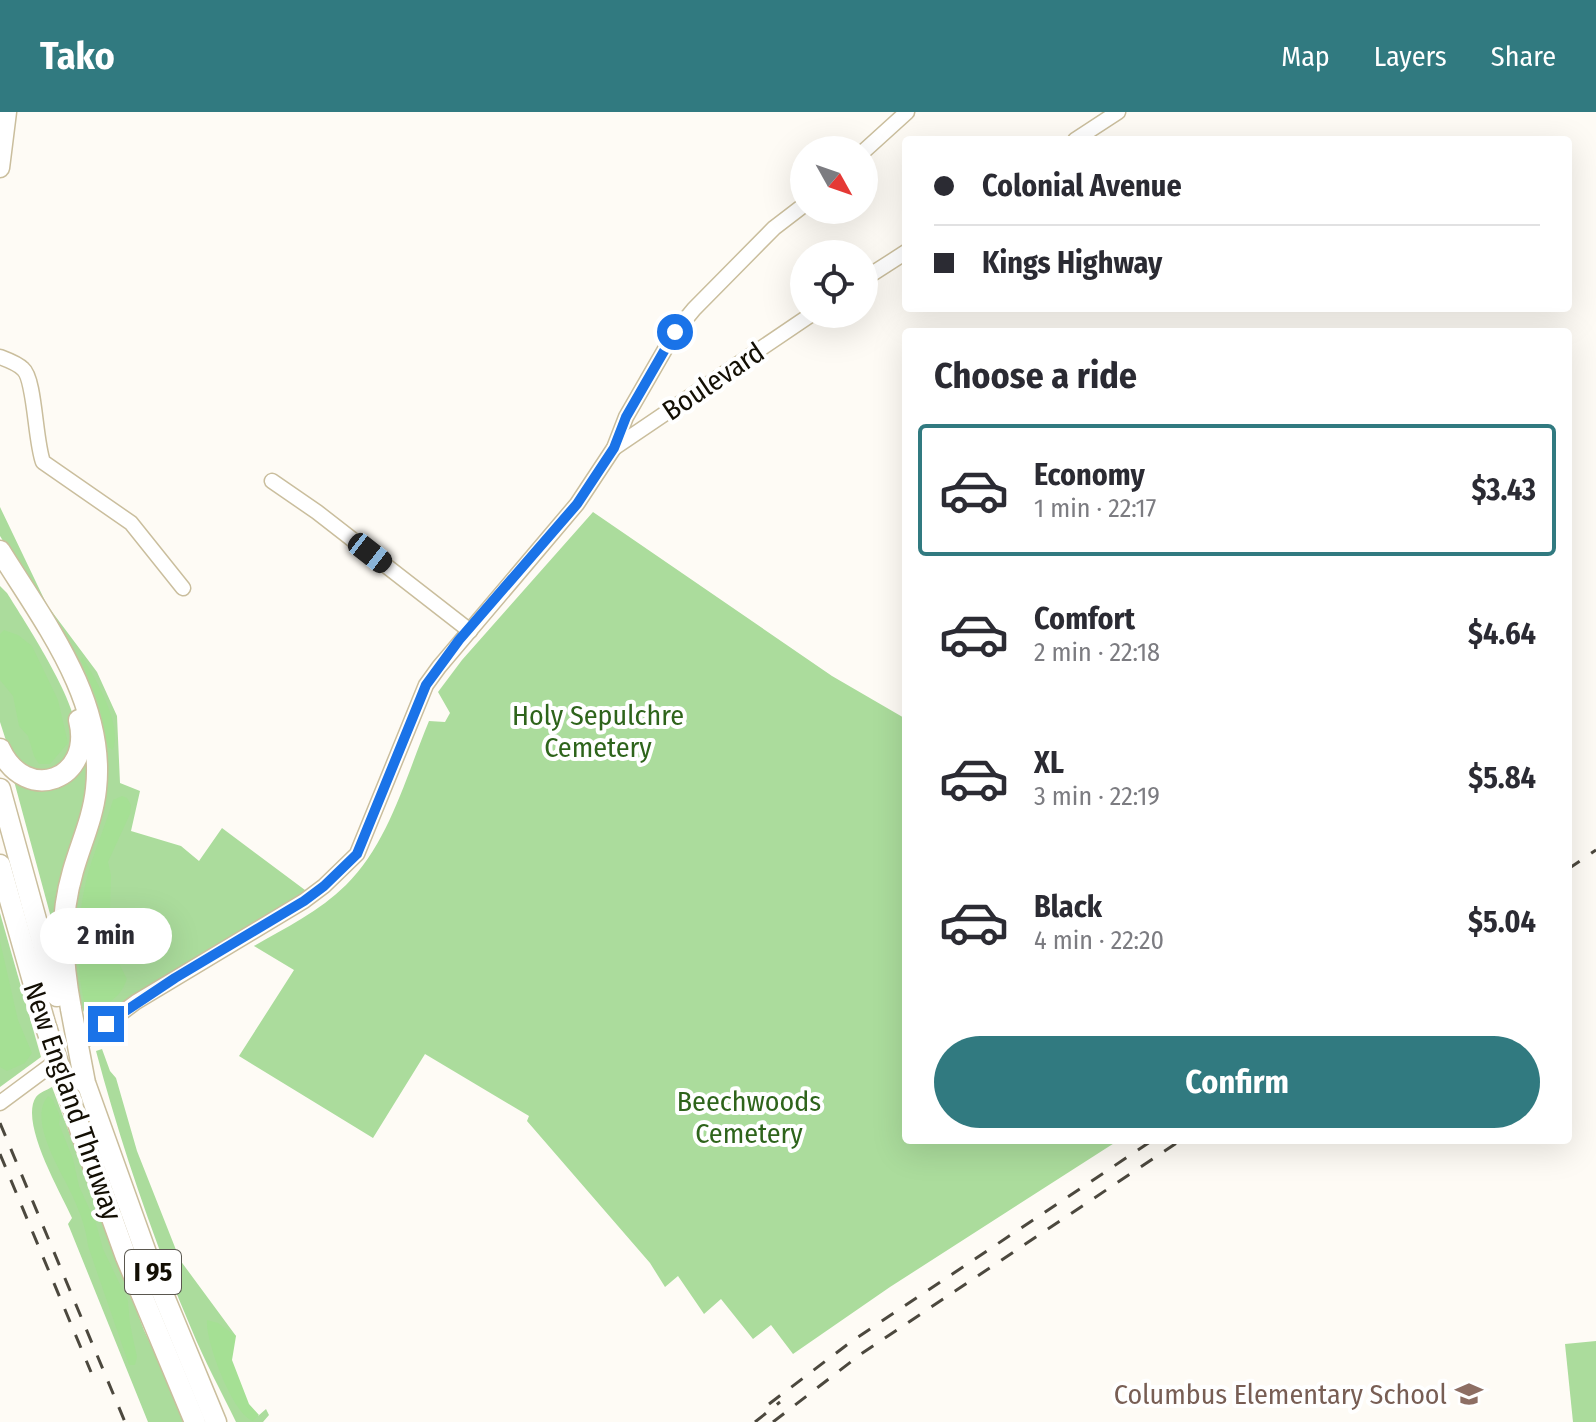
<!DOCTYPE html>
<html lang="en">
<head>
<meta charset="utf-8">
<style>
	:root { --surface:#fff; --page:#f2f2f3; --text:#2b2b33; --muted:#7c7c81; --line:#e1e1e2; --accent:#317a80 }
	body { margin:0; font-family:"Fira Sans Condensed",sans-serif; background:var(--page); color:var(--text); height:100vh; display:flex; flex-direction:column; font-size:30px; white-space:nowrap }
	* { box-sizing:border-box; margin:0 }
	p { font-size:26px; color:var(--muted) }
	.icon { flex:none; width:44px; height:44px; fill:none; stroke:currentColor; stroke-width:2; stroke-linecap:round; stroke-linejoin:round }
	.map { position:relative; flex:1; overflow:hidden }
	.sheet { position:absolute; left:902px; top:216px; width:670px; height:816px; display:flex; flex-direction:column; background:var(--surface); border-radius:8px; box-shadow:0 8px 32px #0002 }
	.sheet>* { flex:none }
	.banner { position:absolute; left:902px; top:24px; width:670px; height:176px; border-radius:8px; box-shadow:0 8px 32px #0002; display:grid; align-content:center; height:176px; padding:0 32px; background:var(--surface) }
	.needle { width:52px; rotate:130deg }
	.fabs { position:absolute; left:790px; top:24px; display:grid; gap:16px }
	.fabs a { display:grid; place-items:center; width:88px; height:88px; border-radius:50%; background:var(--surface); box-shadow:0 8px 32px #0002; font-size:40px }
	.end { position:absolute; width:36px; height:36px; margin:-18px; border:10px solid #1a73e8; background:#fff; box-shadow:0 0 0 4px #fff }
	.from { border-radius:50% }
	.bubble { position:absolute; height:56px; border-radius:28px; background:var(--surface); box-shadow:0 8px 32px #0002; font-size:26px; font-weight:700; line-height:56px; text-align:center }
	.car { position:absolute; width:24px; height:48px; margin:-24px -12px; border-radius:10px; box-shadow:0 0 6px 2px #0007; background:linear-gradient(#222 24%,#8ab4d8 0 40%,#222 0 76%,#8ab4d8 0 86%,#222 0) }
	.banner b { display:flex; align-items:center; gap:28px; height:76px; font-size:30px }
	.banner b+b { border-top:2px solid var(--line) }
	.banner i { width:20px; height:20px; background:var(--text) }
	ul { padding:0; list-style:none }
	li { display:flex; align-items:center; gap:24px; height:132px; margin:0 16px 12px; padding:0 16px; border:4px solid transparent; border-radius:8px }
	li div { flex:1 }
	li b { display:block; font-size:30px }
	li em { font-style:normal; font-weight:700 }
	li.on { border-color:var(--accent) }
	li>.icon { width:72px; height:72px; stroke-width:1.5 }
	h2 { padding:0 32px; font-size:36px; line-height:96px }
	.cta { display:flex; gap:16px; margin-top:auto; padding:16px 32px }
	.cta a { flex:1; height:92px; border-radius:48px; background:var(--accent); color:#fff; font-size:32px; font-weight:700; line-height:92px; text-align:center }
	header { display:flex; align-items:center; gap:48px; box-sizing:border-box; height:112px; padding:0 40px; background:var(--accent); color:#fff }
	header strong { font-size:38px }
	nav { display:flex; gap:44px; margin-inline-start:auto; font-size:28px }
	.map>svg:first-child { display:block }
</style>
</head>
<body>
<header>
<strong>Tako</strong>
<nav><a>Map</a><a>Layers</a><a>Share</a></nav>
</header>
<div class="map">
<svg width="1596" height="1310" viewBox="0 0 1596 1310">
	<rect width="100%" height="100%" fill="#fefbf5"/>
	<g fill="#abdc9c">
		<polygon points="0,395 47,493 97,560 117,604 120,671 140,679 131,719 181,734 199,749 222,716 309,781 91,917 70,867 67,812 102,695 59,518 0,424"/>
		<path d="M593 400 832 564 906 607V1028H1119L890 1175 793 1242 771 1213 753 1227 721 1187 704 1202 678 1164 665 1175 650 1151 527 1009 529 1004 425 942 373 1026 239 944 294 858 254 834C285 816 320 799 346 773 389 731 406 664 429 609L445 610 450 601 438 580 462 548Z"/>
		<path d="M0 474 7 481C25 510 80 593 77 626 76 637 62 655 52 660 47 662 38 661 33 661L10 641 0 610Z"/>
		<polygon points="89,632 90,696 56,814 53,813 14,669 33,677 55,675"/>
		<polygon points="0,801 41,945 0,975"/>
		<path d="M102 937 110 959 116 966 137 1039 180 1148 236 1224 220 1238 242 1291 258 1304 266 1297 269 1303 263 1310H236C221 1279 204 1248 191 1216 153 1127 121 1033 96 939Z"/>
		<path d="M52 975 144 1218 187 1310H148L68 1112 72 1106C61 1081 19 1010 36 985 40 980 47 978 52 975Z"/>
		<polygon points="1596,1229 1596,1310 1573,1310 1565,1232"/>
	</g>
	<g fill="#a5e094">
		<polygon points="4,518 18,523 32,534 58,588 68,631 50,652 39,652 34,644 28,624 19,614 13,584 0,568 0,522"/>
		<path d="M82 545C96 566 123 614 113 638L108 635 99 592 81 548Z"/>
		<path d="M122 684 127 686 131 693 130 702 108 750 111 763 109 832 127 867C120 887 107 894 86 897 73 849 77 795 92 748 99 728 107 708 113 688Z"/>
		<polygon points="0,829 18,908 32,941 25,951 7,959 0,955"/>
		<path d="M48 984 53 988 60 1004 59 1012 73 1047 79 1074 96 1111 103 1137 128 1189 130 1212 137 1245 135 1253H129L88 1134C86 1116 80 1101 73 1085 62 1060 27 1009 48 984Z"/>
		<path d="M207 1208 218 1211 236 1224 232 1248 249 1292 259 1303 253 1309C233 1303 205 1229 207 1208Z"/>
	</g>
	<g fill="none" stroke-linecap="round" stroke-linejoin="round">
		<g stroke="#cabe9d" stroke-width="17">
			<g id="minor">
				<polyline points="1075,28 1118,0"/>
				<polyline points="864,39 907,0"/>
				<polyline points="864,167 906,140"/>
				<path d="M0 245C8 248 17 251 23 257 35 267 35 329 43 350L131 411 183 476"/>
				<polyline points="614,336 812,202"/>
				<polyline points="272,369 317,400 470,519"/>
				<polyline points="0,991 136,890 304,789 324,774 357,742 426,573 439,555 577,392 614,336 626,305 675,220 694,197 774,116 804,93"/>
			</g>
		</g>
		<g stroke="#cabe9d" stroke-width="21">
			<polyline id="major" points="0,56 7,0"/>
		</g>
		<g stroke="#cabe9d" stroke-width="23">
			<g id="highway">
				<path d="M0 439C44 510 106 589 96 677 93 706 81 731 73 759 59 807 62 848 71 897"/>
				<path d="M0 637C26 693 94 668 79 608"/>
				<polyline points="0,677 57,884"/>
				<polyline points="0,753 46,915"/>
				<polyline points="85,971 146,1141 216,1310"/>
				<polyline points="81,1020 126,1145 195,1310"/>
			</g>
		</g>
		<use href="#minor" stroke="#fff" stroke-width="14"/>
		<use href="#major" stroke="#fff" stroke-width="18"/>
		<use href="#highway" stroke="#fff" stroke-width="20"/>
		<g stroke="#4c483e" stroke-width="3" stroke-dasharray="14 14" stroke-linecap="butt">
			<polyline points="1568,757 1596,738"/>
			<polyline points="0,1011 125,1310"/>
			<polyline points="0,1042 91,1260"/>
			<polyline points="769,1292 852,1229 1153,1028"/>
			<polyline points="755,1310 780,1290"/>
			<polyline points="773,1310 861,1242 1181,1028"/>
		</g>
		<g stroke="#cabe9d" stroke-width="23" stroke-linecap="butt">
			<g id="highway-bridge">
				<polyline points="71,897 85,971"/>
				<polyline points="46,915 81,1020"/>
			</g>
		</g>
		<use href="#highway-bridge" stroke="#fff" stroke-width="20"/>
	</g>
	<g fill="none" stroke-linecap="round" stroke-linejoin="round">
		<polyline stroke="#1a73e8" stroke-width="10" points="106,912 175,866 304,789 324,774 357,742 426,573 459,528 577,392 614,336 626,305 675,220"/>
	</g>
	<defs>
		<g id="school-bare" transform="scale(2.16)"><path d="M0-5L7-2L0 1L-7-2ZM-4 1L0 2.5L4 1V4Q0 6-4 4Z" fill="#8d6e63" stroke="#fff" stroke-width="2.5" paint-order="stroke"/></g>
	</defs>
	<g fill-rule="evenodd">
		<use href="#school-bare" x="1469" y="1282"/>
	</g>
	<g text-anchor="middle" stroke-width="8" stroke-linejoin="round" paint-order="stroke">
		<rect fill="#fff" stroke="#5a574f" stroke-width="2" x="125" y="1138" width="56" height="44" rx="6"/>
		<g font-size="26" font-weight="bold" fill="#130f04">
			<text x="153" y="1169">I 95</text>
		</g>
		<g font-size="28" fill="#130f04" stroke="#fff">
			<text transform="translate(713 269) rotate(-34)" y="10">Boulevard</text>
			<text transform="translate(73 989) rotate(71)" y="10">New England Thruway</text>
		</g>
		<g font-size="28" fill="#2e641b" stroke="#fff">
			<text x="598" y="613">Holy Sepulchre<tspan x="598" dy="32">Cemetery</tspan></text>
			<text x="749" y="999">Beechwoods<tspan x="749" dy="32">Cemetery</tspan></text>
		</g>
		<g font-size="28" fill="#785e54" stroke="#fff" text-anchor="end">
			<text x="1447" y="1292">Columbus Elementary School</text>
		</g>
	</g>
</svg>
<div class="fabs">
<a><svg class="needle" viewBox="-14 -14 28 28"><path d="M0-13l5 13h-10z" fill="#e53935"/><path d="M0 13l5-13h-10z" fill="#7c7c81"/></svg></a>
<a><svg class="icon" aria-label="locate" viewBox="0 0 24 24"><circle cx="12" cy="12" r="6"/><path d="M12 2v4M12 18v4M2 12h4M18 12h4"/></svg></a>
</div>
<i class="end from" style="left:675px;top:220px"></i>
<i class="end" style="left:106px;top:912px"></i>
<div class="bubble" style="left:40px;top:796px;width:132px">2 min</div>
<i class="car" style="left:370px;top:441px;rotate:128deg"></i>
<div class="banner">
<b><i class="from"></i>Colonial Avenue</b>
<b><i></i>Kings Highway</b>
</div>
<section class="sheet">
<h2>Choose a ride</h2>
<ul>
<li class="on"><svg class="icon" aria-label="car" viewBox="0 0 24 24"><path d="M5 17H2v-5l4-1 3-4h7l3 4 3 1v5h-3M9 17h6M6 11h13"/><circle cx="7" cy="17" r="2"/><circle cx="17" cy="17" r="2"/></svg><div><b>Economy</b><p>1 min · 22:17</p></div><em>$3.43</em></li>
<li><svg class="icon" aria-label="car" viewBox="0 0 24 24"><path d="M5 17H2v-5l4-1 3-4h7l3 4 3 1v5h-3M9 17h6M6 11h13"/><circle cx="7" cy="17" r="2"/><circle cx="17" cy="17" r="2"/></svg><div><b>Comfort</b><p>2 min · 22:18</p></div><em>$4.64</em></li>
<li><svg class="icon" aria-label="car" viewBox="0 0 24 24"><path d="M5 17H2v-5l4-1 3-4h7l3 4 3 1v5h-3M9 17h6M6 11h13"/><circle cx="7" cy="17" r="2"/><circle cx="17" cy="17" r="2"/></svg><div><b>XL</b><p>3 min · 22:19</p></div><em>$5.84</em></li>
<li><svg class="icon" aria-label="car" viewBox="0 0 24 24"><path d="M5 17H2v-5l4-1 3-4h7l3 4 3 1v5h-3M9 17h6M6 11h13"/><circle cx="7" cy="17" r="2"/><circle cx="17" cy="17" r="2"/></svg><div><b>Black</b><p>4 min · 22:20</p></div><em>$5.04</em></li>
</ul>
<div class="cta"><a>Confirm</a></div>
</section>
</div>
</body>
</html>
